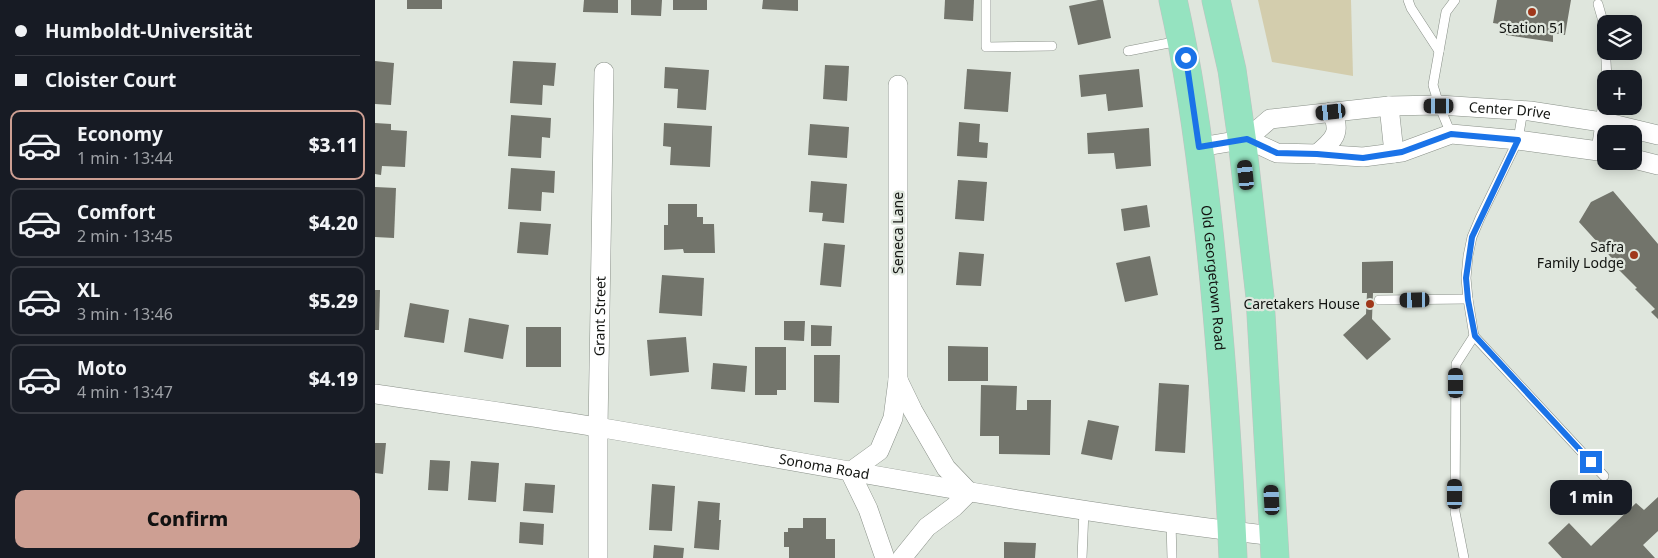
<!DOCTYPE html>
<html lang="en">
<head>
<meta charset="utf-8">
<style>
	:root { --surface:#171b24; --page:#242831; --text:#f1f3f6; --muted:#9ea1a6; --line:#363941; --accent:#cd9f93 }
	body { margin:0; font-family:"Noto Sans",sans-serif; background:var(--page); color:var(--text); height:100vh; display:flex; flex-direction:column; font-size:19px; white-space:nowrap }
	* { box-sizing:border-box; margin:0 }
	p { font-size:16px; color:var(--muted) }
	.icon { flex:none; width:28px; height:28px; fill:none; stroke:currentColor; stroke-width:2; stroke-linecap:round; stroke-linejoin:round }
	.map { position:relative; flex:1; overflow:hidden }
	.drawer { display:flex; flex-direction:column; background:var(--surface); width:375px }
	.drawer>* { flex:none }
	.hud { display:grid; align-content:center; height:110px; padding:0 15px; background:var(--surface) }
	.buttons { position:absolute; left:1222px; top:15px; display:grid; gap:10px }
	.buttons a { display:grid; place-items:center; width:45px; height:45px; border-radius:10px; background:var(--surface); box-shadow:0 2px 12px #0003; font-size:25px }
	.end { position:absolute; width:22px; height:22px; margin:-11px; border:6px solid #1a73e8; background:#fff; box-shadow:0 0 0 2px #fff }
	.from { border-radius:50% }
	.bubble { position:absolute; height:35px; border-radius:10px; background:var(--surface); box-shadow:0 2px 12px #0003; font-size:16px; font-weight:800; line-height:35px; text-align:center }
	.car { position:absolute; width:15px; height:30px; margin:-15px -8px; border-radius:6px; box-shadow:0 0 4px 1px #0007; background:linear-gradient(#222 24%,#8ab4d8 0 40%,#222 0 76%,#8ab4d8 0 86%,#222 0) }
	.hud b { display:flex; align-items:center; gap:18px; height:48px; font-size:19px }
	.hud b+b { border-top:1px solid var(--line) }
	.hud i { width:12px; height:12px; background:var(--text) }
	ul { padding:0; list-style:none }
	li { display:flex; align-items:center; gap:15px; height:70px; margin:0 10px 8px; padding:0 5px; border:2px solid var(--line); border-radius:10px }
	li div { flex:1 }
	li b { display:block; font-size:19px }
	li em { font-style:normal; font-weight:800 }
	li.current { border-color:var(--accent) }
	li>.icon { width:45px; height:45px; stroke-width:1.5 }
	.action { display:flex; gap:10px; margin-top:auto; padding:10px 15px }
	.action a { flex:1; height:58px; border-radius:10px; background:var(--accent); color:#111; font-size:20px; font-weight:800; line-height:58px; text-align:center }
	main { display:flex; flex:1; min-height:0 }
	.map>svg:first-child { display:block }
</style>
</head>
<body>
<main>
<section class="drawer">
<div class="hud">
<b><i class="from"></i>Humboldt-Universität</b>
<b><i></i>Cloister Court</b>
</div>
<ul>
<li class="current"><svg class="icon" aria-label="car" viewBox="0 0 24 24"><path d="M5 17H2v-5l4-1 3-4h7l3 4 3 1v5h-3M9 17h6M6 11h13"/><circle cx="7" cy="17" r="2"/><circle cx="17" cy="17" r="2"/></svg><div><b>Economy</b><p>1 min · 13:44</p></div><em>$3.11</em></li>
<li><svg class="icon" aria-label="car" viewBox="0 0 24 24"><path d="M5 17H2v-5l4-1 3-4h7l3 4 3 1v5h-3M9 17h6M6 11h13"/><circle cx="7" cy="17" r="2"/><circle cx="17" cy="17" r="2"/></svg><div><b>Comfort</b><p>2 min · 13:45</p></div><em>$4.20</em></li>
<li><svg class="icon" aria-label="car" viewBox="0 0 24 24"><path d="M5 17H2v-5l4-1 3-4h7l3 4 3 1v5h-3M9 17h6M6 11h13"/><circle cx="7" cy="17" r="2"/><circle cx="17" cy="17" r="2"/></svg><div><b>XL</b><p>3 min · 13:46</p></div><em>$5.29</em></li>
<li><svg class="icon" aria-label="car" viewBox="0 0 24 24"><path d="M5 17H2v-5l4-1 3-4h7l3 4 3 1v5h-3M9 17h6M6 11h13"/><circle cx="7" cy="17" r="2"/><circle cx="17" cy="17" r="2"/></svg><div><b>Moto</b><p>4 min · 13:47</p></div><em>$4.19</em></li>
</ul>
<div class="action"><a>Confirm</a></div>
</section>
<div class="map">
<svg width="1283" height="558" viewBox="0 0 1283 558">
	<rect width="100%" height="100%" fill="#dfe6dd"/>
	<polygon fill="#d3cdad" points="883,0 976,0 978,76 897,62"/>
	<g fill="#72746b">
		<rect x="32" y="0" width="35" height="9"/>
		<polygon points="209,0 243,0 243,13 208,12"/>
		<polygon points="256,0 287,0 286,16 256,15"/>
		<rect x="298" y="0" width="34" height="10"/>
		<polygon points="388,0 423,0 423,11 387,9"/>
		<polygon points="570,0 599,0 598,21 569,19"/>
		<polygon points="723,0 728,0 736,38 703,45 694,6"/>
		<polygon points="1122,0 1196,0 1190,35 1178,33 1178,42 1131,35 1131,25 1118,23"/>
		<polygon points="0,61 19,63 16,105 0,104"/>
		<polygon points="138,61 181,63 179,86 168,85 167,105 135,103"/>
		<polygon points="450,65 474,66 472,101 448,99"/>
		<polygon points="290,67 334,70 331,110 302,108 303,89 289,88"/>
		<polygon points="592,69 636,72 633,112 589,109"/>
		<polygon points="764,69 768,107 733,111 731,94 706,97 704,75"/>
		<polygon points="136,115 176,118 175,138 167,137 166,158 133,156"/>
		<polygon points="584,122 605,124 604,142 613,143 612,158 582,156"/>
		<polygon points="0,123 16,124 16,130 32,131 30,167 7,166 6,175 0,174"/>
		<polygon points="289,123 337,126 335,167 295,165 296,147 288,146"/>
		<polygon points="435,124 474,127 472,158 433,155"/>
		<polygon points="774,128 776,166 741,169 739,153 713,154 712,133"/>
		<polygon points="136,168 180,171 179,193 167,192 166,211 133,209"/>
		<polygon points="583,180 612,182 609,221 580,219"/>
		<polygon points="436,181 472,184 469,223 447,221 448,213 434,212"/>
		<polygon points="0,187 21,188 19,238 0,237"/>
		<polygon points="1238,191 1283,244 1283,319 1276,312 1280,309 1260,289 1262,288 1242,268 1244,266 1204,222 1216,202"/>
		<polygon points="293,204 322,204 322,217 328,217 328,224 339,224 340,253 309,253 308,249 289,250 289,225 293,225"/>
		<polygon points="772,205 775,227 749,231 746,209"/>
		<polygon points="145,222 176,224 173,255 142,253"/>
		<polygon points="449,243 470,245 466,287 445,285"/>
		<polygon points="584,252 609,254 606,286 581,285"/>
		<polygon points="775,256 783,295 750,302 741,263"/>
		<polygon points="1018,261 1018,293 998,293 997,319 1016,339 992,360 968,335 991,314 992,293 987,293 987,262"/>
		<polygon points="287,275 329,278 327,316 284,313"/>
		<polygon points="0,290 5,290 4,330 0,330"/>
		<polygon points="35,303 74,310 69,343 29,337"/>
		<polygon points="94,318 134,325 128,359 89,352"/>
		<polygon points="409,321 430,321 429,341 409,340"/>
		<polygon points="436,325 457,326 456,346 436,346"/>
		<rect x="151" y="327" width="35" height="40"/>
		<polygon points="311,337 314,372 275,376 272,340"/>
		<polygon points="573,346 613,347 613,381 573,381"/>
		<polygon points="380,347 411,347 411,390 402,390 402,395 380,395"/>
		<polygon points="439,355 465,355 464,403 439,402"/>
		<polygon points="338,363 372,366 370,392 336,389"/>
		<polygon points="784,383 814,385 810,453 780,451"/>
		<polygon points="606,385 642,386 641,410 652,410 652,400 676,400 675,455 624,454 624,436 605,436"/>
		<polygon points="713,420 744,426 737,460 706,454"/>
		<polygon points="0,443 11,443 8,474 0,473"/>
		<polygon points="55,460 75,461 73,491 53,490"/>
		<polygon points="96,461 124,463 121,502 93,500"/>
		<polygon points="150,483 180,485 178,513 148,511"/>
		<polygon points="277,484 300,486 297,531 274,530"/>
		<polygon points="1283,497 1283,531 1268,545 1280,558 1187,558 1173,543 1194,523 1216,546 1261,503 1269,510"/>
		<polygon points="323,501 345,503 344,520 346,520 344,550 319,548"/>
		<polygon points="428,518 451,518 451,539 460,539 460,558 414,558 414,547 409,547 409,532 413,532 413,528 428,528"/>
		<polygon points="145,522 169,524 168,545 144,543"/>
		<polygon points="629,542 661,543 660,558 629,558"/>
		<polygon points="279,545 309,548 308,558 278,558"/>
	</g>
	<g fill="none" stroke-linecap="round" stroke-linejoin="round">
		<g stroke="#899088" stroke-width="10">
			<g id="service">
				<polyline points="611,0 611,47 677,46"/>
				<polyline points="1033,0 1036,8 1064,51"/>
				<polyline points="1223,4 1229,25 1232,79"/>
				<polyline points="753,51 804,41"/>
				<polyline points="1148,110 1143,140 1105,218 1097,237 1093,256 1091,278 1093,299 1099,336 1229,476"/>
				<polyline points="1076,134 1064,105 1058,85 1071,12 1080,0"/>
				<polyline points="1221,151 1231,81"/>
				<polyline points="1004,300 1093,299"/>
				<polyline points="796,523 797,558"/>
				<polyline points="707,558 709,510"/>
				<polyline points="1089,558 1080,512 1081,364 1099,336"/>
			</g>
		</g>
		<g stroke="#899088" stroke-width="20">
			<g id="minor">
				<polyline points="1014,106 1019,153"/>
				<polyline points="872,139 902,153 942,154 988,157 1027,152 1076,134 1143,140 1231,152"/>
				<path id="s1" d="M825 147 872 139 895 119 1014 106 1064 105 1155 111 1233 123 1283 135"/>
				<path d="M942 154C958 141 968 132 956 112"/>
				<polyline points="1259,159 1283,165"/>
				<polyline points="523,380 538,411 571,468 594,492 579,507 552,527 527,558"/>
				<path id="s2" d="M0 394C74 405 148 415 222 427 448 465 672 510 899 536"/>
				<path id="s3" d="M223 558V427L229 72"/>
				<polyline points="510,558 493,509 475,472 504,451 518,418 523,380 523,85"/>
			</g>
		</g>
		<g stroke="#c1c2c1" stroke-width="29">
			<g id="primary">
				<path id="s4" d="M798 0C814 71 824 142 832 214 845 328 853 443 858 558"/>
				<polyline points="841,0 857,70 867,140 885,297 900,558"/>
			</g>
		</g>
		<use href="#service" stroke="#fff" stroke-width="9"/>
		<use href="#minor" stroke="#fff" stroke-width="19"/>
		<use href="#primary" stroke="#95e3c0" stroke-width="28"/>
	</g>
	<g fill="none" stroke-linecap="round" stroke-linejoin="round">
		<polyline stroke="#1a73e8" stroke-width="6" points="811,58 824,147 872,139 902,153 942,154 988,158 1027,152 1076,134 1143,140 1097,237 1091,278 1093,300 1100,336 1216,462"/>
	</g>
	<g fill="#a0381b" stroke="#dfe6dd" stroke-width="2">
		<circle cx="1157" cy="12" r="5"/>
		<circle cx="1259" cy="255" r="5"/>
		<circle cx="995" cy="304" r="5"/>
	</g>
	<g text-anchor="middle" stroke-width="4.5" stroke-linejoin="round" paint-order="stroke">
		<g font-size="14" fill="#121411" stroke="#dfe6dd" text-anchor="end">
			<text x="1157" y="33" text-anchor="middle">Station 51</text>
			<text x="1249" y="252">Safra<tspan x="1249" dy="16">Family Lodge</tspan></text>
			<text x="985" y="309">Caretakers House</text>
		</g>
		<g font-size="14" fill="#121411" stroke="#dfe6dd">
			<text dy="5" stroke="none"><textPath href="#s1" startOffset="319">Center Drive</textPath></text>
			<text transform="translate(523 233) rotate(-90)" y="5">Seneca Lane</text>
			<text dy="5" stroke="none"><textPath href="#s4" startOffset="281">Old Georgetown Road</textPath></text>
			<text dy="5" stroke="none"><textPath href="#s3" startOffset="242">Grant Street</textPath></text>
			<text dy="5" stroke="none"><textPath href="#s2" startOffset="455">Sonoma Road</textPath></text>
		</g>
	</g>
</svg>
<div class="buttons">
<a><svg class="icon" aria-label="layers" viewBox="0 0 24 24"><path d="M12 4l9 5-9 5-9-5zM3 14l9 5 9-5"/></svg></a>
<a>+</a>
<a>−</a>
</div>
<i class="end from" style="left:811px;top:58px"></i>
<i class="end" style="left:1216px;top:462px"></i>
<div class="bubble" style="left:1175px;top:480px;width:82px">1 min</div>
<i class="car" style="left:1064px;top:106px;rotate:270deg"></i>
<i class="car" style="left:956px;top:112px;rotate:264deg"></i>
<i class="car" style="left:871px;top:175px;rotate:354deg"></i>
<i class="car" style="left:1040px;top:300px;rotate:269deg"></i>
<i class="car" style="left:1081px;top:383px;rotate:0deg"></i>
<i class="car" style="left:1080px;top:494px;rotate:0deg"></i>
<i class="car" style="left:897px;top:500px;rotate:357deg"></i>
</div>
</main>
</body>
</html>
